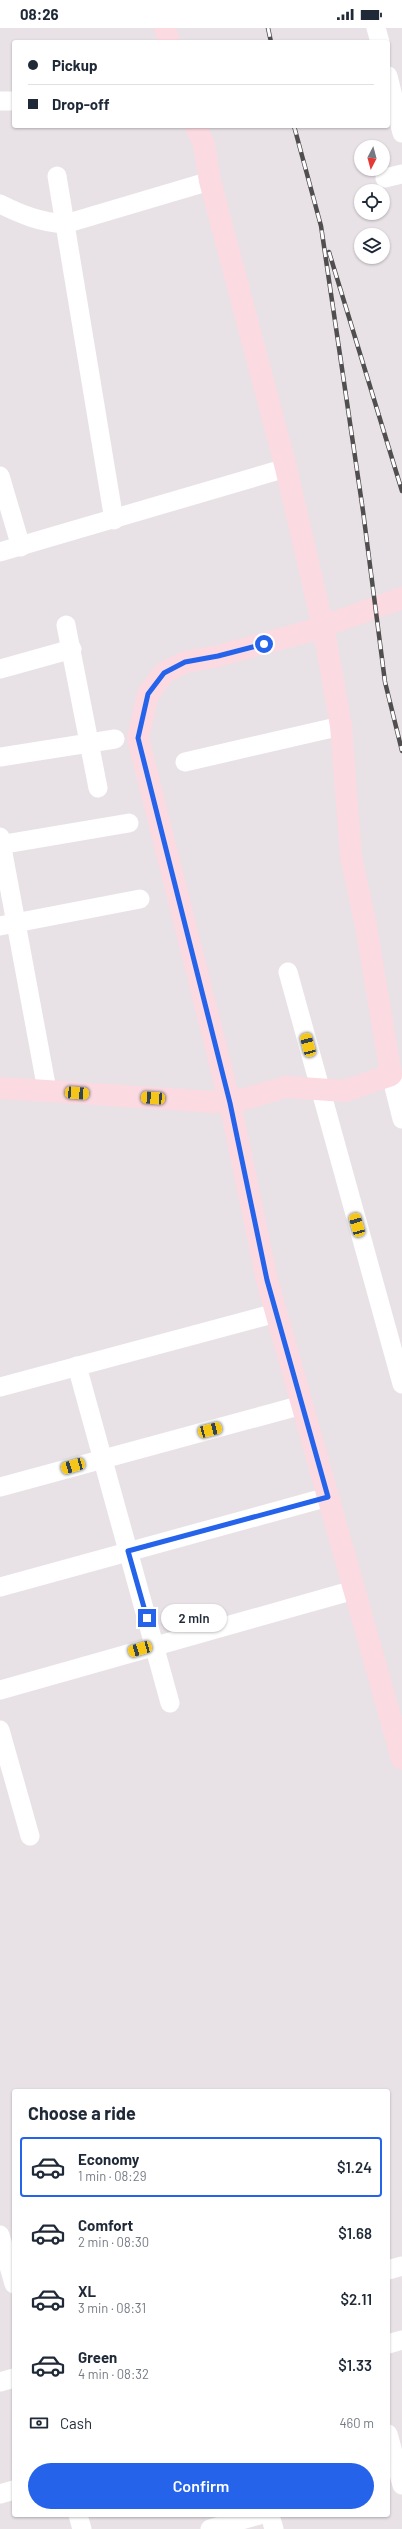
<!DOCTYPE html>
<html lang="en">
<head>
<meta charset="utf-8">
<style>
	:root { --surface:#fff; --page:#f6f6f7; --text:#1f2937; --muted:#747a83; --line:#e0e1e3; --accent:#2563eb }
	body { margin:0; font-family:Barlow,sans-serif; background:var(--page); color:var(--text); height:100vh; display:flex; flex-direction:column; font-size:15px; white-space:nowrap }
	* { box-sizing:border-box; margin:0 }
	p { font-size:13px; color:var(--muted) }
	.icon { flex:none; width:22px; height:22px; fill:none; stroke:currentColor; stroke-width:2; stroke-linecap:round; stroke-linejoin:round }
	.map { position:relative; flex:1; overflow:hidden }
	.panel { position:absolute; left:12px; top:2061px; width:378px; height:428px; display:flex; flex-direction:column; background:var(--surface); border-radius:4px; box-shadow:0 1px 3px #0004 }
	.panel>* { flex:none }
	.top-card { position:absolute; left:12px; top:12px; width:378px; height:88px; border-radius:4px; box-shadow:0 1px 3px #0004; display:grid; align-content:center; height:88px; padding:0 16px; background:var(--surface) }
	.needle { width:26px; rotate:186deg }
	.buttons { position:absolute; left:354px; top:112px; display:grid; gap:8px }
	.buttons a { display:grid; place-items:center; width:36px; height:36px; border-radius:50%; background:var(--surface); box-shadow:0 1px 3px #0004; font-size:20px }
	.end { position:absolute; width:18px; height:18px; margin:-9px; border:5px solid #2563eb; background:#fff; box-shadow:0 0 0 2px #fff }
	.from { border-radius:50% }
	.bubble { position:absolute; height:28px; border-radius:14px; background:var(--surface); box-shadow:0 1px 3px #0004; font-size:13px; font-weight:600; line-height:28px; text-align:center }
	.car { position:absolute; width:12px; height:24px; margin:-12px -6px; border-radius:5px; box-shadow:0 0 3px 1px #0007; background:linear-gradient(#f5c518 24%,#345 0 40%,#f5c518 0 76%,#345 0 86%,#f5c518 0) }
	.top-card b { display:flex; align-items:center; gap:14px; height:38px; font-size:15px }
	.top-card b+b { border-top:1px solid var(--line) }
	.top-card i { width:10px; height:10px; background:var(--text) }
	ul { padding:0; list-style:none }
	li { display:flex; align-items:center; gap:12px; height:60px; margin:0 8px 6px; padding:0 8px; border:2px solid transparent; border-radius:4px }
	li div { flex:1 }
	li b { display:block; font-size:15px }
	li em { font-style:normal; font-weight:600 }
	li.current { border-color:var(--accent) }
	li>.icon { width:36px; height:36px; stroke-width:1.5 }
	h2 { padding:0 16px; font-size:18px; line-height:48px }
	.pay { display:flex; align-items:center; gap:10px; height:44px; padding:0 16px; font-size:15px }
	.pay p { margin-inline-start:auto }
	.primary-button { display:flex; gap:8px; margin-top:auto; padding:8px 16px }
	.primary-button a { flex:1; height:46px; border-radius:24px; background:var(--accent); color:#fff; font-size:16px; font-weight:600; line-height:46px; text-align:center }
	.status { display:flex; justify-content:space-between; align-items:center; height:28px; padding:0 20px; background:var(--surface); direction:ltr }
	.status svg { height:11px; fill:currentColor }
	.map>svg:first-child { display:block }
</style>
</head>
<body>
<div class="status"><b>08:26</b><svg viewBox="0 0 49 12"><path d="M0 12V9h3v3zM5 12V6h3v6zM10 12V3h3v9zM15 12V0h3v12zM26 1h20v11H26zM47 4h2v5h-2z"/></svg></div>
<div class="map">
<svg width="402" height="2501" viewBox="0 0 402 2501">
	<rect width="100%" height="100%" fill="#e8e2e7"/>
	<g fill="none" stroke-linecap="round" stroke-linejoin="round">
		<g stroke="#fff" stroke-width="19">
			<polyline points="376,0 380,14"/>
			<polyline points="388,48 402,105"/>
			<polyline points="0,73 14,73"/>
			<polyline points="57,148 114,492"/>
			<polyline points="385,150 402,146"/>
			<path d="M0 176C22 187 40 194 65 196L210 153"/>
			<polyline points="0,448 21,519"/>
			<polyline points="0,524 286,440"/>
			<polyline points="66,597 98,760"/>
			<polyline points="0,641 72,621"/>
			<polyline points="0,729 115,711"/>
			<polyline points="185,734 341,698"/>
			<polyline points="0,809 47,1062"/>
			<polyline points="0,817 129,795"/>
			<polyline points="0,898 140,871"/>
			<polyline points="288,944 402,1356"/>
			<polyline points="391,1047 402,1091"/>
			<polyline points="77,1338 170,1675"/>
			<polyline points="0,1359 276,1285"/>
			<polyline points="0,1459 302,1377"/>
			<polyline points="0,1559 328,1469"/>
			<polyline points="0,1662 354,1562"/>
			<polyline points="0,1702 30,1808"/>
			<polyline points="0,2207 14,2256"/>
			<polyline points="388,2242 402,2238"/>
			<polyline points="388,2316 402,2312"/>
			<polyline points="0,2354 14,2350"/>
			<polyline points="388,2406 402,2457"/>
			<polyline points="0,2466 14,2462"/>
			<polyline points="78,2487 82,2501"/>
			<polyline points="270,2487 274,2501"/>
			<polyline points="210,2501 259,2487"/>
		</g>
		<g stroke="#fbdae2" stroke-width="22">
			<polyline points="165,0 169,14"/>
			<polyline points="402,570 310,603 218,628 185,634 164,645 148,666 138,710 230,1075 267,1252 402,1731"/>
			<polyline points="0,1060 230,1075 286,1059 345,1063 391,1047 366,898 351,829 341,698 324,603 286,440 210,153 204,117 196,98"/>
		</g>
		<g stroke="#514e50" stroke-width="4.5">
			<g id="rail">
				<polyline points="268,0 271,14"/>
				<polyline points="294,98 321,198 363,483 385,654 402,723"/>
				<polyline points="329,224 402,463"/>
			</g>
		</g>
		<use href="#rail" stroke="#fff" stroke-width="3" stroke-dasharray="9" stroke-linecap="butt"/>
	</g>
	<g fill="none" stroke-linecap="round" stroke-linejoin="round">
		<polyline stroke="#2563eb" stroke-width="5" points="147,1590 128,1523 328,1469 267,1252 230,1075 138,710 148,666 164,645 185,634 218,628 264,616"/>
	</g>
</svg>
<div class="buttons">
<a><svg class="needle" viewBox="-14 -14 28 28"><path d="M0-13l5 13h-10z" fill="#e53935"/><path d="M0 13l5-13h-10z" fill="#747a83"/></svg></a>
<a><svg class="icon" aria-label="locate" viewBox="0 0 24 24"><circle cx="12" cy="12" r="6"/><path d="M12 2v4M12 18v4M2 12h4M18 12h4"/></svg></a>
<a><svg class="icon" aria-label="layers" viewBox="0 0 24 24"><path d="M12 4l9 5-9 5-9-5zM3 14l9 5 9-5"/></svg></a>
</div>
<i class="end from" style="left:264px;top:616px"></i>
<i class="end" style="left:147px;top:1590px"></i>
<div class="bubble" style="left:161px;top:1576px;width:66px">2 min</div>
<i class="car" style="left:308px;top:1017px;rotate:345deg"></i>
<i class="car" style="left:77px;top:1065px;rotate:94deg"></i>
<i class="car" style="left:153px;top:1070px;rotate:274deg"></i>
<i class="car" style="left:357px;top:1197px;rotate:344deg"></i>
<i class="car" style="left:210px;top:1402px;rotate:75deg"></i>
<i class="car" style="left:73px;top:1438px;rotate:254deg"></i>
<i class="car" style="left:140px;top:1621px;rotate:254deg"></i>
<div class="top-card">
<b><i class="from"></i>Pickup</b>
<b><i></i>Drop-off</b>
</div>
<section class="panel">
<h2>Choose a ride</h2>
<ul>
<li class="current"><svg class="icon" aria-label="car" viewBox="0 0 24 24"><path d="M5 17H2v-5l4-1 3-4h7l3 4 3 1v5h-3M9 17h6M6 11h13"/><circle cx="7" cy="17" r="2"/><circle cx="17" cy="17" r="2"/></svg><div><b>Economy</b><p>1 min · 08:29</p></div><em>$1.24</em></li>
<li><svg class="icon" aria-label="car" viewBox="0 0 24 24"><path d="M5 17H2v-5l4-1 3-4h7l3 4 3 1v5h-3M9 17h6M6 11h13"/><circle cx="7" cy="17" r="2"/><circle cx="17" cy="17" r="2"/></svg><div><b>Comfort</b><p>2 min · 08:30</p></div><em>$1.68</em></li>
<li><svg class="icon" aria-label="car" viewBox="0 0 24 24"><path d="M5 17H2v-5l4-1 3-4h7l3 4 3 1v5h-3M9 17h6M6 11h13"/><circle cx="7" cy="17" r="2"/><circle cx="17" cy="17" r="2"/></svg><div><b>XL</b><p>3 min · 08:31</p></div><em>$2.11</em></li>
<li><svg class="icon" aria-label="car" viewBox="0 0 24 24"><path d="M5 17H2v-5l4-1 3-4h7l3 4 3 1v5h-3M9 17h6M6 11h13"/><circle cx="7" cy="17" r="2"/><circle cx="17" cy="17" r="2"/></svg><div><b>Green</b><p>4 min · 08:32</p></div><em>$1.33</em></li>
</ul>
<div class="pay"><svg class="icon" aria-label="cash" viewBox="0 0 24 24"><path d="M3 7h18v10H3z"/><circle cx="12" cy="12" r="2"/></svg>Cash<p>460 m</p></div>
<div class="primary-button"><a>Confirm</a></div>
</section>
</div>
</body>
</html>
